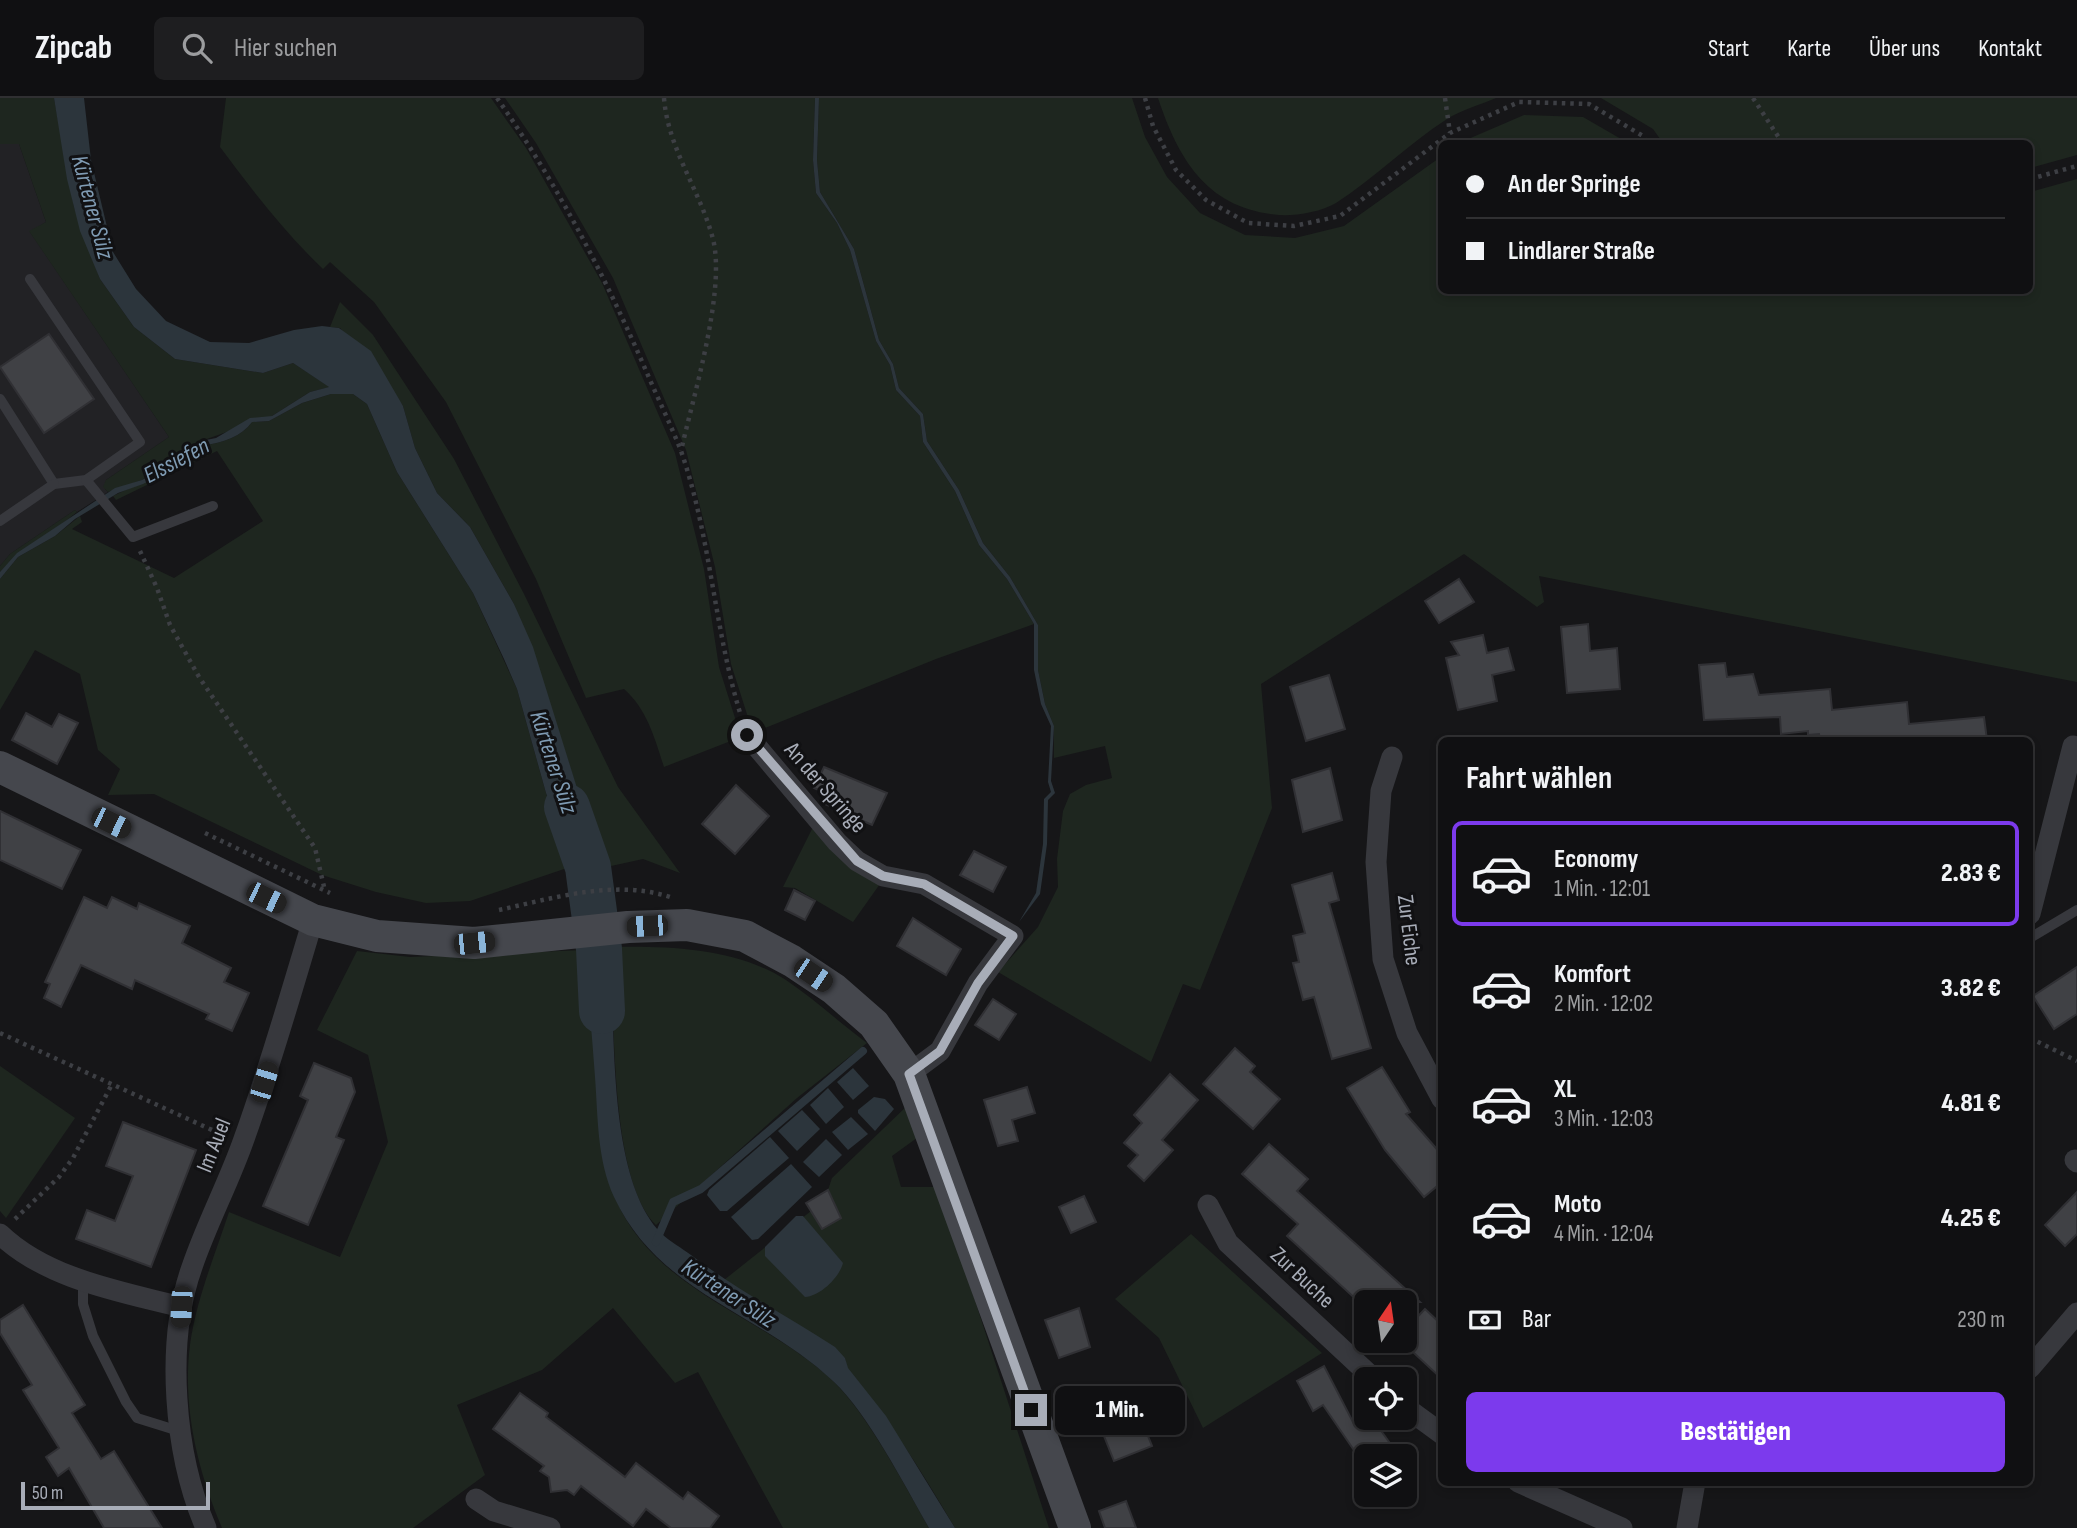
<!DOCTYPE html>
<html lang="de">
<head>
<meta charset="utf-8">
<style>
	:root { --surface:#101012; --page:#1e1e20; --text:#f1f3f6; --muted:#9c9d9f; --line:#303032; --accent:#7c3aed }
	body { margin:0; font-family:"Sofia Sans Condensed",sans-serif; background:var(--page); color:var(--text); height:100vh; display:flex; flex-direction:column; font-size:26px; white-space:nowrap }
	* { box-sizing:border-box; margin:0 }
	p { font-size:23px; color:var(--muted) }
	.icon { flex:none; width:38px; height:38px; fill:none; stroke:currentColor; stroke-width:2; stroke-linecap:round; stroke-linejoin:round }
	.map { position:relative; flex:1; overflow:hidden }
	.drawer { position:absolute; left:1438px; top:639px; width:595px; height:749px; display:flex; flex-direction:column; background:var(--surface); border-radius:10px; box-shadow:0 4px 10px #0003,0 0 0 2px var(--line) }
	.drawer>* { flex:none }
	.guide { position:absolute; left:1438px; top:42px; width:595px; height:154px; border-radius:10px; box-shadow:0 4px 10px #0003,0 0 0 2px var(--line); display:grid; align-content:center; height:154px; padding:0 28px; background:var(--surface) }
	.needle { width:46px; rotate:13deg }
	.controls { position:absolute; left:1354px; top:1192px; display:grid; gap:14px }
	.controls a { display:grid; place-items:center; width:63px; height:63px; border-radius:10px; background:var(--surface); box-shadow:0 4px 10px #0003,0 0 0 2px var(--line); font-size:35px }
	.scale { position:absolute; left:21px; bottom:18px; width:189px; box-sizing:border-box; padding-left:7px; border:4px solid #a8adb8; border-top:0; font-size:19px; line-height:24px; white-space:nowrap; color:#a8adb8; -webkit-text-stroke:5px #111113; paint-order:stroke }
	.end { position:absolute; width:32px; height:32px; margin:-16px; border:9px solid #a8adb8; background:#111; box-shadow:0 0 0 4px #111 }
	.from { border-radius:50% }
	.bubble { position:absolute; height:49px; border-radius:10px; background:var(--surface); box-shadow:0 4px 10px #0003,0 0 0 2px var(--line); font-size:23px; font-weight:800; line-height:49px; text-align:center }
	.car { position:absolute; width:21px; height:42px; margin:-21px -10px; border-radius:9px; box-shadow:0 0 5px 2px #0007; background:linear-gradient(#222 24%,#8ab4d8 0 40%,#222 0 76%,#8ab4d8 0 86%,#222 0) }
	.guide b { display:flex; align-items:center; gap:24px; height:66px; font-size:26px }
	.guide b+b { border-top:2px solid var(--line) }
	.guide i { width:18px; height:18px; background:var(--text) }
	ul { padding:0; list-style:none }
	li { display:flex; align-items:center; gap:21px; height:105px; margin:0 14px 10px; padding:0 14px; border:4px solid transparent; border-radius:10px }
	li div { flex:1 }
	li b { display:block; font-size:26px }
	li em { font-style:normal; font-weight:800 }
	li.active { border-color:var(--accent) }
	li>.icon { width:63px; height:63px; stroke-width:1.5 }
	h2 { padding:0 28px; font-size:32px; line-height:84px }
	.pay { display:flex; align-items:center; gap:18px; height:77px; padding:0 28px; font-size:26px }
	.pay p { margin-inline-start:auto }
	.cta { display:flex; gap:14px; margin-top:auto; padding:14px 28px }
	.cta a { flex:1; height:80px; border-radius:10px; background:var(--accent); color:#fff; font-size:28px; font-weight:800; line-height:80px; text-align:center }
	header { display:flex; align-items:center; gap:42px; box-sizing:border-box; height:98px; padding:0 35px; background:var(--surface); border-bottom:2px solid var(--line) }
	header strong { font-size:33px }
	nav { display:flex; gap:38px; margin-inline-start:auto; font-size:24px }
	.search { width:490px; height:63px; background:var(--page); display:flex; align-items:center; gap:18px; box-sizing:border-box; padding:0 24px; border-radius:10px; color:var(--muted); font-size:26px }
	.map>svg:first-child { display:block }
</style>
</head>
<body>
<header>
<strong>Zipcab</strong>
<div class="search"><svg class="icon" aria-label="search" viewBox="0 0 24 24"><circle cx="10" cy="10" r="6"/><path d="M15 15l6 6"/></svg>Hier suchen</div>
<nav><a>Start</a><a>Karte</a><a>Über uns</a><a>Kontakt</a></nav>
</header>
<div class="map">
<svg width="2077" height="1430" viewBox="0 0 2077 1430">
	<rect width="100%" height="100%" fill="#161618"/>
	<polygon fill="#222225" points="0,46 19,46 46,124 30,134 169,339 106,382 105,391 108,394 77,414 75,412 10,456 0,468"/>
	<g fill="#1e261f">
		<polygon points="0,0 54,0 74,109 100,181 134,229 175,261 263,275 293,265 330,289 310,294 272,318 201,343 185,359 142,382 108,394 103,389 106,382 169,339 29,133 46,124 19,46 0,46"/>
		<path d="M226 0H491L526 50 602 185 675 355 704 471 719 569 741 639 664 669C655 641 647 611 624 591L586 600 536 481 446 304 374 204 330 164 323 171C284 134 252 92 220 49Z"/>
		<polygon points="505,0 815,0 813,62 816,95 837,125 850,152 876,243 890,267 896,292 920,318 923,344 955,393 979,447 1007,481 1034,526 936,561 753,635 731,566 715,469 686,352 613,180 536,45"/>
		<polygon points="819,0 1132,0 1145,39 1167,79 1200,115 1245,137 1295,140 1344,128 1442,58 1442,192 2030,192 2030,94 2077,81 2077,584 1539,478 1544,504 1537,509 1464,456 1261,586 1272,710 1200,892 1183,886 1151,964 998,874 1038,829 1058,789 1057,761 1063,713 1070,696 1086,687 1112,680 1105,648 1054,660 1054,628 1045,606 1038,572 1038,527 1010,479 983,445 959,392 927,343 923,316 899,290 893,266 879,242 854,151 820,94 817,62"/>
		<path d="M1158 0H1496C1480 7 1461 12 1447 21 1408 46 1375 80 1336 105 1321 114 1296 118 1279 117 1208 111 1179 63 1158 0Z"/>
		<polygon points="1601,0 2077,0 2077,57 2030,70 2030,46 1663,45 1653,31"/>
		<polygon points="1524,17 1583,19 1628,45 1459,45"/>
		<polygon points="340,204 373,237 454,361 524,496 618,689 680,775 643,761 602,770 550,606 514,506 470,429 437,395 415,350 403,308 340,230 330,229"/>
		<path d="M331 296H353L367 306 397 374 473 495 517 591 546 695 573 768 470 803 426 805 376 794 322 777 154 696 108 697 120 671 98 652 80 576 35 552 0 612V481L18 459 55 438 80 418 82 424 72 431 174 480 263 423 217 353 116 402 113 398 195 359 205 347C223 345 242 338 252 324L269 323 302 305Z"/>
		<path d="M75 412 77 414C51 435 24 451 0 474V468L10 456Z"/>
		<polygon points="815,725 882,783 853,824 795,790 783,789"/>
		<path d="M612 849C670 848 736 850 786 882 814 901 840 925 867 945L797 1000 656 1127C611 1083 615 931 611 868Z"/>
		<path d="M585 852C590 914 597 975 606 1037 608 1056 608 1081 615 1099 653 1194 766 1218 834 1284 868 1317 905 1388 929 1430H783L698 1274 675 1285 613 1210 542 1272 457 1307 485 1377 413 1430H222C198 1373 182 1310 190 1247 196 1202 215 1157 229 1114L340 1159 388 1044 368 957 317 932 357 853 410 859Z"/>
		<polygon points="0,968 75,1020 6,1120 0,1113"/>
		<path d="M909 1006 921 1037 892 1058 901 1089H938L1049 1430H955C922 1373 888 1321 847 1270L845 1260 724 1182 811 1113 822 1131 841 1120 828 1092 832 1080Z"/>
		<polygon points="1191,1136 1322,1255 1203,1330 1159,1240 1115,1201"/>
	</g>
	<g fill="#2c353c">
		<path d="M54 0H84L91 62 113 154 136 191 166 223 210 244 249 245 294 232 322 228 339 230 371 253 403 308 415 350 437 395 470 429 514 506 533 549 602 770 573 768 546 695 517 591 504 561 473 495 397 374 367 306 353 296H331L302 305 269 323 252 324C242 338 223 345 205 347L195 359 143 386 118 395 75 421 55 438 18 459 0 481V474L17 455 115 390 142 382 185 359 201 343 216 340 250 320 272 318 310 294 329 289 293 265 263 275 175 261 134 229 100 181 80 133 67 81Z"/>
		<polygon points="815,0 819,0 817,62 820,94 854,151 879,242 893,266 899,290 923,316 927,343 959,392 983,445 1010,479 1038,527 1038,572 1045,606 1054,628 1051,683 1055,695 1048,702 1047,746 1040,796 1019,824 1036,795 1043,746 1044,701 1051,694 1048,684 1051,628 1041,606 1034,572 1034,526 1007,481 979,447 955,393 923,344 920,318 896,292 890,267 876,243 850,152 837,125 816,95 813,62"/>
		<path d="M612 849 611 868C615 940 609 1082 661 1135 670 1144 682 1150 691 1157 737 1192 787 1218 835 1249L845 1260 848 1270 886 1318 955 1430H929C905 1388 868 1316 834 1284 762 1215 659 1196 614 1099 597 1062 598 1019 595 979 592 937 588 895 585 852Z"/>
		<polygon points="853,970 869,988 853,1002 837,984"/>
		<polygon points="828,990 844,1009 826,1026 810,1007"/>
		<polygon points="874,999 885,1001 894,1011 875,1033 858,1015 858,1012"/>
		<polygon points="802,1012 820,1031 797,1053 778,1033"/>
		<polygon points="851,1019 868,1036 848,1052 832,1034"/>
		<polygon points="770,1039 789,1060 727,1113 720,1113 707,1097 709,1092"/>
		<polygon points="826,1041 842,1057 819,1079 803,1064"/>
		<polygon points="791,1066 812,1089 758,1141 752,1142 731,1119"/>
		<path d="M796 1118H803L843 1165C839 1180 820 1198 805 1199L765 1158V1149Z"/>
	</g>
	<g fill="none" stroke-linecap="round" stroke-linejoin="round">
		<polyline stroke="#2c353c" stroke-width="8" points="656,1144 673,1104 701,1091 863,953"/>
		<polyline stroke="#2c353c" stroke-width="46" points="567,709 588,769 599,851 602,913"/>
	</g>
	<g fill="#404145" stroke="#303034" stroke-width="2">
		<polygon points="49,236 94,301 44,335 0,269"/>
		<polygon points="1459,481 1474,504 1439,525 1425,503"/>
		<polygon points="1588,526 1590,553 1617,550 1620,591 1567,595 1561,529"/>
		<polygon points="1483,537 1487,555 1508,550 1514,572 1492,577 1497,603 1458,612 1446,560 1459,557 1451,544"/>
		<polygon points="1725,565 1727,579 1753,576 1759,597 1830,591 1832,612 1907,604 1909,626 1984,619 1987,642 1820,642 1819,636 1808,637 1808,633 1781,636 1780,619 1704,622 1699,567"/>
		<polygon points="1329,577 1345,631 1306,643 1290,589"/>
		<polygon points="26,615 52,629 59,616 78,625 57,666 12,642"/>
		<polygon points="824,669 887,695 872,727 825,706 830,697 814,690"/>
		<polygon points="1330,670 1342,722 1303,734 1292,682"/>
		<polygon points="736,687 769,718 735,756 702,726"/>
		<polygon points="0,713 81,752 62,791 0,762"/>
		<polygon points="974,753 1006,769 993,794 960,777"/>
		<polygon points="1332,775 1339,802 1329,805 1371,950 1332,961 1314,899 1303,902 1293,865 1299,864 1293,838 1305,835 1292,787"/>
		<polygon points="794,792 815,803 805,822 785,812"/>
		<polygon points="84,799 107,810 112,799 137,811 139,805 190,828 182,845 231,870 224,884 249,895 232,933 206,921 209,916 135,882 132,891 81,867 61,909 44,900 50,886 45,884"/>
		<polygon points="913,820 961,851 946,877 897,848"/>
		<polygon points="2077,869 2077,916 2054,931 2033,898"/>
		<polygon points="993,901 1016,916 999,942 975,927"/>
		<polygon points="1235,950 1255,968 1250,974 1280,1001 1253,1031 1203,986"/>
		<polygon points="314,965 351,980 355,994 336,1039 344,1042 308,1127 263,1108 308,1002 300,998"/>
		<polygon points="1382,969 1410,1014 1406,1016 1442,1057 1442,1084 1424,1099 1385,1052 1347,990"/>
		<polygon points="1170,976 1198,1002 1162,1042 1173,1052 1144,1083 1128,1068 1138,1057 1124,1045 1142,1025 1134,1017"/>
		<polygon points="1027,989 1035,1015 1012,1022 1018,1043 998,1048 984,1002"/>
		<polygon points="123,1024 196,1052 151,1169 76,1141 87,1112 115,1123 133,1078 106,1068"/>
		<polygon points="1269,1046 1308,1081 1297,1093 1420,1204 1359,1204 1287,1138 1298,1126 1242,1076"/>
		<polygon points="828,1092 841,1120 822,1131 806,1105"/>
		<polygon points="2077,1094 2077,1136 2065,1148 2045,1127"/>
		<polygon points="1084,1098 1096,1124 1071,1135 1059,1109"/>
		<polygon points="23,1207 85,1307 72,1315 101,1361 114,1353 162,1430 104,1430 69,1370 58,1378 46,1359 59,1350 23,1292 32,1287 0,1235 0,1222"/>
		<polygon points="1079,1210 1090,1249 1059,1260 1045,1222"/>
		<polygon points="1425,1211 1442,1227 1442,1281 1400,1242 1405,1242 1405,1232"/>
		<polygon points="1324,1268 1355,1328 1372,1320 1399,1358 1358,1358 1323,1307 1313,1313 1297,1283"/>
		<polygon points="520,1295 548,1315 546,1319 625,1379 636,1365 683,1401 688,1394 719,1418 710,1430 671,1430 646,1411 633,1428 581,1388 574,1397 567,1392 551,1394 549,1379 540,1373 544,1368 493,1331"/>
		<polygon points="1131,1296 1152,1348 1114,1363 1100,1328 1112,1323 1105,1306"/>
		<polygon points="1126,1403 1136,1430 1105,1430 1099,1413"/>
	</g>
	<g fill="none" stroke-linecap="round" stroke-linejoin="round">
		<g stroke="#3d3f44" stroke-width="4.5" stroke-dasharray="3.5 5" stroke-linecap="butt">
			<path d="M497 0C558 87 605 178 647 275 658 301 671 327 681 353 711 439 714 531 741 618"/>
			<path d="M664 0C668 51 700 92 713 141 726 193 693 299 681 353"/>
			<polyline points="1145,0 1153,28 1176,72 1206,102 1248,125 1294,128 1340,118 1450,35 1519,4 1589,6 1643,38 1648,46"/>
			<polyline points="1445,0 1450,35"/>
			<polyline points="1753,0 1783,46"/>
			<polyline points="2030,81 2077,68"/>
			<polyline points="140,453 157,490 170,527 199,579 315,750 325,793"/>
			<polyline points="205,735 330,795"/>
			<path d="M499 812C554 800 615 781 670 799"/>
			<polyline points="0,935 223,1037"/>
			<polyline points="2030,940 2077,963"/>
			<polyline points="15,1121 59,1079 73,1060 111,988"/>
		</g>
		<g stroke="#37383d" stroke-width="10">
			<polyline points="0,301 54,386 86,382 140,344 30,181"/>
			<polyline points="86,382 133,439 213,408"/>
			<polyline points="0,423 54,386"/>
			<polyline points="2030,840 2077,812"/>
			<polyline points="83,1181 83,1206 93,1238 126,1304 137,1320 182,1334"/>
		</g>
		<g stroke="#37383d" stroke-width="21">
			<polyline points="747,637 837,744 857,763 883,778 924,786 1013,838 978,885 940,953 909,976"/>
			<polyline points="1392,659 1381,693 1376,764 1383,861 1407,935 1442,1001"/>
			<polyline points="2030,816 2073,648"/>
			<polyline points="2075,1062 2077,1064"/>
			<polyline points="1208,1107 1228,1145 1374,1281"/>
			<path d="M0 1136C47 1181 119 1193 181 1209"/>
			<polyline points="2030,1270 2077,1215"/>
			<polyline points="1405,1309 1442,1336"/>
			<polyline points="1518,1384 1622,1430"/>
			<polyline points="476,1401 494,1413 550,1430"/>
			<path d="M206 1430C174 1356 165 1245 192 1169 207 1125 229 1084 244 1041 270 969 291 895 313 822"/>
			<polyline points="1687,1430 1695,1384"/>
		</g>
		<polyline stroke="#45474d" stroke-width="32" points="0,669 313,822 377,838 474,845 628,829 687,827 745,838 792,863 834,891 874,926 909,976 1075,1430"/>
	</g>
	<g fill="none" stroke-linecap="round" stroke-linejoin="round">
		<polyline stroke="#a8adb8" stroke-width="9" points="747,637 857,763 883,778 924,786 1013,838 978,885 940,953 909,976 1031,1312"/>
	</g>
	<g text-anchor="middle" stroke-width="6" stroke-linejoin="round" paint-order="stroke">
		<g font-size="23" fill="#a8adb8" stroke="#111113">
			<text transform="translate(826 689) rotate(49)" y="8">An der Springe</text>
			<text transform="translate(1410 832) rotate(83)" y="8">Zur Eiche</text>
			<text transform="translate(213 1047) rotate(-68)" y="8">Im Auel</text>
			<text transform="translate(1303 1179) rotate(43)" y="8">Zur Buche</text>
		</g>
		<g font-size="24" font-style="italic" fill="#7f9bb3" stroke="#111113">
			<text transform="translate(93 109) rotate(75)" y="8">Kürtener Sülz</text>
			<text transform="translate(176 362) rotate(-28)" y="8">Elssiefen</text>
			<text transform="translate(554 664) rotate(72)" y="8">Kürtener Sülz</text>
			<text transform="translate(729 1195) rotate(33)" y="8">Kürtener Sülz</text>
		</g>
	</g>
</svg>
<div class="controls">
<a><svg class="needle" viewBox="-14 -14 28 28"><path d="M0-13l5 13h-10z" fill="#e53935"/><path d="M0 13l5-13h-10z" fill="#9c9d9f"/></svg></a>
<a><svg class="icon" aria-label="locate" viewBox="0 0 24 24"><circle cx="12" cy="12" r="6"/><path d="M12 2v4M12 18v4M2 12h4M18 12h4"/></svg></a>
<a><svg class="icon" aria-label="layers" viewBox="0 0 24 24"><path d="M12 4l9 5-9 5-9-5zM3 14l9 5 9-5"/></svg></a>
</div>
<div class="scale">50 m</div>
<i class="end from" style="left:747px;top:637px"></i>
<i class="end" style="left:1031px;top:1312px"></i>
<div class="bubble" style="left:1055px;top:1288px;width:130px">1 Min.</div>
<i class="car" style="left:111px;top:725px;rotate:116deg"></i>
<i class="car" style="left:266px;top:800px;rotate:116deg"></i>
<i class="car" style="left:647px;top:828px;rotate:267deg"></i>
<i class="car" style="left:474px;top:845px;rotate:84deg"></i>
<i class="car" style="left:813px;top:877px;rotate:124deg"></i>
<i class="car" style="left:264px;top:984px;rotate:17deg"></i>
<i class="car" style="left:181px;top:1209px;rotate:183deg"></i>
<div class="guide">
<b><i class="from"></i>An der Springe</b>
<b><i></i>Lindlarer Straße</b>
</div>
<section class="drawer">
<h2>Fahrt wählen</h2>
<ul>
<li class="active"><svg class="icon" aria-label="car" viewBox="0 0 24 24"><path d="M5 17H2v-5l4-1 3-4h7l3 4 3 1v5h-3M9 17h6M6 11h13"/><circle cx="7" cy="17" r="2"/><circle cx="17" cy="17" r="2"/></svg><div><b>Economy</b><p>1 Min. · 12:01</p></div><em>2.83 €</em></li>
<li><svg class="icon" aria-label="car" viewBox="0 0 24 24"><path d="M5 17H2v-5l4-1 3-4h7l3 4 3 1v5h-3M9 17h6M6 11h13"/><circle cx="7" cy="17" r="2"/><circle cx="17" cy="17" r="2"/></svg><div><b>Komfort</b><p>2 Min. · 12:02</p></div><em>3.82 €</em></li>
<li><svg class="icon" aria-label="car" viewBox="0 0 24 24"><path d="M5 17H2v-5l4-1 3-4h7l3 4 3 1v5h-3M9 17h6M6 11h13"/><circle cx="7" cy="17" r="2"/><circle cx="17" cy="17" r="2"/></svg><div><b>XL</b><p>3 Min. · 12:03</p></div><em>4.81 €</em></li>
<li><svg class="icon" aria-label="car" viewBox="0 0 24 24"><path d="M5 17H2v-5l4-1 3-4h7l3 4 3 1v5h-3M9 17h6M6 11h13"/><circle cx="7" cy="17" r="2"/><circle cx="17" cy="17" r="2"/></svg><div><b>Moto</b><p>4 Min. · 12:04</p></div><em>4.25 €</em></li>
</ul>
<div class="pay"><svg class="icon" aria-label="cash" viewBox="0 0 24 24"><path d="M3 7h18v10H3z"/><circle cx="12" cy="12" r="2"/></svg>Bar<p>230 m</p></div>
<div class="cta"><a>Bestätigen</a></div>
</section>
</div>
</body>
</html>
